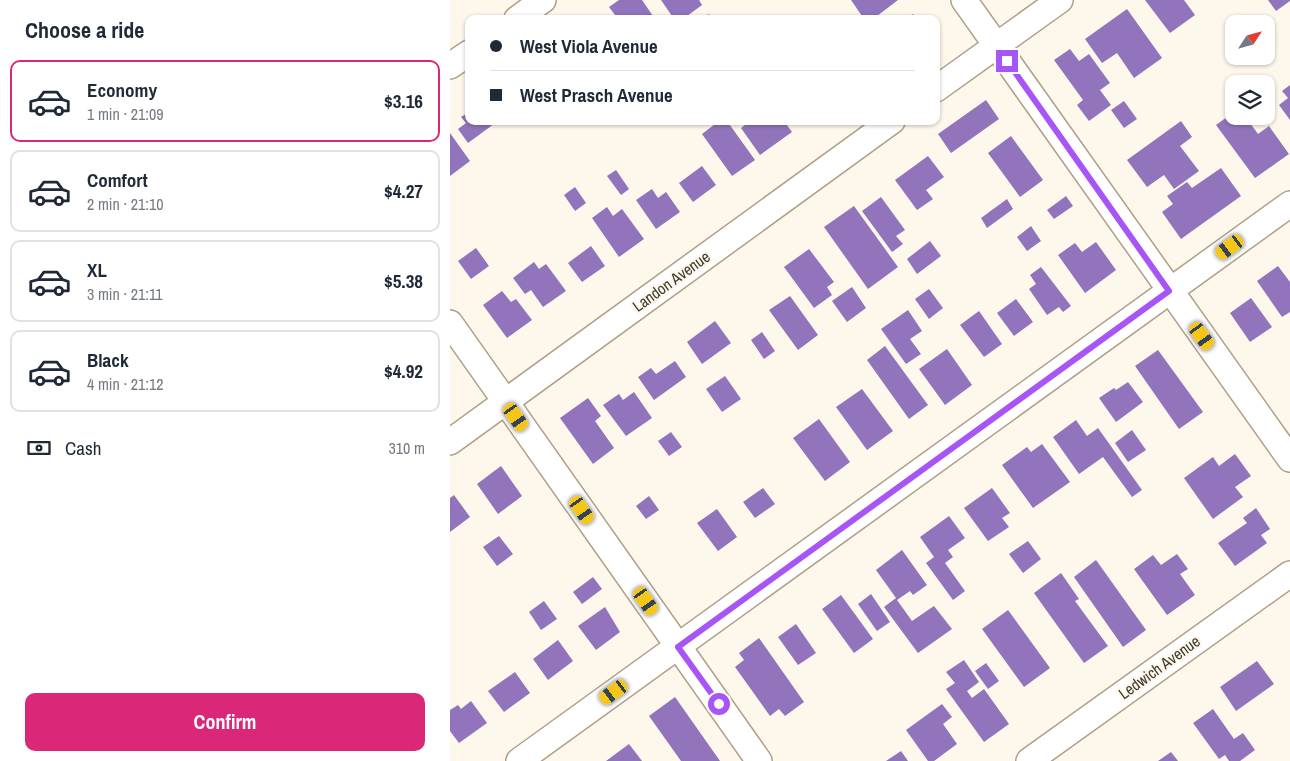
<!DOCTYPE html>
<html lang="en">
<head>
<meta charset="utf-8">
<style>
	:root { --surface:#fff; --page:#f2f2f3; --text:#1f2937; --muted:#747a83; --line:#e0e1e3; --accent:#db2777 }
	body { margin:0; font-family:"Archivo Narrow",sans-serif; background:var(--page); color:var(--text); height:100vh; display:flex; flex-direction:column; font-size:19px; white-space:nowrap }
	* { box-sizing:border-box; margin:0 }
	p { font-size:16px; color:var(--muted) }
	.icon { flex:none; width:28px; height:28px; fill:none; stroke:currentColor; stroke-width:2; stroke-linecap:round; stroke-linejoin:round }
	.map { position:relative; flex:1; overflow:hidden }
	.details { display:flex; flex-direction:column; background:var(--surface); width:450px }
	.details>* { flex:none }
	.guide { position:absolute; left:15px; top:15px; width:475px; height:110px; border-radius:10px; box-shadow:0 1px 4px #0004; display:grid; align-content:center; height:110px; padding:0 25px; background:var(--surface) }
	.needle { width:32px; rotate:54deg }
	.controls { position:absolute; left:775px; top:15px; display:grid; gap:10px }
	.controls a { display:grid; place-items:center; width:50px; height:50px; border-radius:10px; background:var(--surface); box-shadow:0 1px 4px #0004; font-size:25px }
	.end { position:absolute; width:22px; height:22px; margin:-11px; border:6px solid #a855f7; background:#fff; box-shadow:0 0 0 2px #fff }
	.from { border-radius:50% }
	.car { position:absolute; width:15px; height:30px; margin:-15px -8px; border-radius:6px; box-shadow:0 0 4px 1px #0007; background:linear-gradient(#f5c518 24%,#345 0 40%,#f5c518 0 76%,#345 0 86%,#f5c518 0) }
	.guide b { display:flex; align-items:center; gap:18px; height:48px; font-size:19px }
	.guide b+b { border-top:1px solid var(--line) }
	.guide i { width:12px; height:12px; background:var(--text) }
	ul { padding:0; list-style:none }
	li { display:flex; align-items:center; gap:15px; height:82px; margin:0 10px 8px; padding:0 15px; border:2px solid var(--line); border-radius:10px }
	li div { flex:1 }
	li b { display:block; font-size:19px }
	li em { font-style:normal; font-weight:800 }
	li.on { border-color:var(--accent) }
	li>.icon { width:45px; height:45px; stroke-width:1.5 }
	h2 { padding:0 25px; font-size:22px; line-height:60px }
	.pay { display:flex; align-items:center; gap:12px; height:55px; padding:0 25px; font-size:19px }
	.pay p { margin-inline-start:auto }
	.action { display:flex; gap:10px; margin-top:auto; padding:10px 25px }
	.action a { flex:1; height:58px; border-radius:10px; background:var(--accent); color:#fff; font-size:20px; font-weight:800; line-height:58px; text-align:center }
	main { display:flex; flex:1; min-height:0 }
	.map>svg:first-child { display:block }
</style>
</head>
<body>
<main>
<section class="details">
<h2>Choose a ride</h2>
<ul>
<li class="on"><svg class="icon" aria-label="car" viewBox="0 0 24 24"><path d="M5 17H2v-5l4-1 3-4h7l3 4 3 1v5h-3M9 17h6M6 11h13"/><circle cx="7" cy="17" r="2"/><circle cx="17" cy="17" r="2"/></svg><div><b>Economy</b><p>1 min · 21:09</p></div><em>$3.16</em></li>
<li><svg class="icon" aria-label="car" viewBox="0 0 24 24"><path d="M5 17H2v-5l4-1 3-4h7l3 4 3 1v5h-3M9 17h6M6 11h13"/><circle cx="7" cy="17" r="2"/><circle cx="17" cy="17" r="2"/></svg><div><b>Comfort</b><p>2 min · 21:10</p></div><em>$4.27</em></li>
<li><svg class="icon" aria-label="car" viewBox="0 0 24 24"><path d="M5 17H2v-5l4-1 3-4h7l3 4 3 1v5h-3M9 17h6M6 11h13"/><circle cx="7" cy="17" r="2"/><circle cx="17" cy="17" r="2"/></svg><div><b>XL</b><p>3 min · 21:11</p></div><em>$5.38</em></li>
<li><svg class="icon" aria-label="car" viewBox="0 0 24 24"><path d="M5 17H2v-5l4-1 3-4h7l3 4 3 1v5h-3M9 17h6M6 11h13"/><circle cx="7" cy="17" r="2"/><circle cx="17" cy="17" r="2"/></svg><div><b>Black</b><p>4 min · 21:12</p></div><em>$4.92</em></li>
</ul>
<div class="pay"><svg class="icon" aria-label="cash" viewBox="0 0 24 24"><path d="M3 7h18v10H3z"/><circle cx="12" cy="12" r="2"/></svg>Cash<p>310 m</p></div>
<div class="action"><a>Confirm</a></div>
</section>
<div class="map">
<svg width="840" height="761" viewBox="0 0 840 761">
	<rect width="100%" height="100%" fill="#fef7ec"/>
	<g fill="#9174bb">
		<polygon points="169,0 192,0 205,19 168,19 159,7"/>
		<polygon points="211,0 249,0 252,5 233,19 224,19"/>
		<polygon points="401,0 448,0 423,19 414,19"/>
		<polygon points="695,0 734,0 745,15 720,33"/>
		<polygon points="818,0 840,0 840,1 826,11"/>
		<polygon points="677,9 712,58 684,78 667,53 652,63 635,39"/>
		<polygon points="259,14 263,19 252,19"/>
		<polygon points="463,14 466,19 456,19"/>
		<polygon points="620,49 629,61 639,54 660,83 650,90 661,105 639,121 627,105 633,100 604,60"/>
		<polygon points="840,85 840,120 829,105 838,98 832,91"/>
		<polygon points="536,100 549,119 501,153 488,134"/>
		<polygon points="674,101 687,119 674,128 661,110"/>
		<polygon points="19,112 19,121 48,121 18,143 8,129 16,123 11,117"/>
		<polygon points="784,112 784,116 795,116 808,134 819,126 839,154 805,178 766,125"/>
		<polygon points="269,121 277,121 305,160 282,176 252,134"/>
		<polygon points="300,121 334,121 342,132 310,155 291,128"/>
		<polygon points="731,121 742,137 730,146 749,171 724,189 714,175 697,187 677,160"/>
		<polygon points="0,133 20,161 0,176"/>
		<polygon points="561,136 593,180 570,197 538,153"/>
		<polygon points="478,156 494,177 476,190 483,199 467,210 445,180"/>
		<polygon points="252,166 266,185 243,202 229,183"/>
		<polygon points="771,168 791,196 731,239 712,212 723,204 717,196 737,182 742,188"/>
		<polygon points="166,170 179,189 171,195 157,176"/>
		<polygon points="125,187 136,203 125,211 114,195"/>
		<polygon points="202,189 208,198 216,192 230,212 206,229 186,200"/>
		<polygon points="616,196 623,206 604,219 597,210"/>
		<polygon points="431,197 455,230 446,236 453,244 442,252 412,211"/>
		<polygon points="557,199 563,209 537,228 531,218"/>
		<polygon points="404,206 448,267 418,289 374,227"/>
		<polygon points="157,207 163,216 172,209 194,239 169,257 142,218"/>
		<polygon points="581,226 591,241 577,251 567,237"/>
		<polygon points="480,241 491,256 467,274 457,259"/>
		<polygon points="646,242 666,270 635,293 608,255 625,243 632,252"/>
		<polygon points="141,246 155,266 132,282 118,263"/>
		<polygon points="26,248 39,266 21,279 8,261"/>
		<polygon points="359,249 384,282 377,287 382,295 364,308 334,267"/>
		<polygon points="84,262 89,269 96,264 116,291 93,307 81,290 75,294 63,278"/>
		<polygon points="828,266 840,282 840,312 832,317 807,281"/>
		<polygon points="591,267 621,306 613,312 609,307 597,315 579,289 586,284 580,275"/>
		<polygon points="402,287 416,308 397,322 382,301"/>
		<polygon points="479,289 493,308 479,319 465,299"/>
		<polygon points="52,291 61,302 66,299 82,320 57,338 33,305"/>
		<polygon points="340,296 368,335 348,350 319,310"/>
		<polygon points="801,298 822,327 800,342 780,313"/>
		<polygon points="566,299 583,322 564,336 547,313"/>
		<polygon points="458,310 472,331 460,339 471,354 456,364 431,329"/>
		<polygon points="529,311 552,344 534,357 510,325"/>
		<polygon points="265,321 281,343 252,364 237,342"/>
		<polygon points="312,332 325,351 314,359 301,340"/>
		<polygon points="435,346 478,405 459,419 417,360"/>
		<polygon points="497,349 522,385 495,405 469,369"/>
		<polygon points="708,350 753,412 729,429 685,366"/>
		<polygon points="225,361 236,377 204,400 188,377 201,368 206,374"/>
		<polygon points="275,376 291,399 272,412 256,389"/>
		<polygon points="678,382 693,402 666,422 649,398 664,388 666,390"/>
		<polygon points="412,389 443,431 417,450 386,407"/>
		<polygon points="184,392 202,418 176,436 153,405 169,394 173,400"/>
		<polygon points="138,398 151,416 145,421 164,448 143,464 110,418"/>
		<polygon points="369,419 400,462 375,481 343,438"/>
		<polygon points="626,420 637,436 648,428 692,490 682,497 653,457 629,474 603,437"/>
		<polygon points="682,430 696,450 678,462 665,443"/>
		<polygon points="221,432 232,447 219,456 208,441"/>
		<polygon points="592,444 620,482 583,508 552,465 577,447 581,452"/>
		<polygon points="785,454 801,476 785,487 793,497 763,519 734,478 763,457 769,466"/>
		<polygon points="51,466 72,496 48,514 27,484"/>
		<polygon points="313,488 325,504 305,518 293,502"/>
		<polygon points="542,488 560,513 552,518 559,527 538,541 514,508"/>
		<polygon points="4,495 20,517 0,532 0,498"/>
		<polygon points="199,496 209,510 196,519 186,506"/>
		<polygon points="806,508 820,529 811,535 817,543 785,566 768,543 797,523 793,518"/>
		<polygon points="267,509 287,537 268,551 247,523"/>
		<polygon points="499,516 515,538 498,550 503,557 495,563 515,591 503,600 476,563 484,557 470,537"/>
		<polygon points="49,536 63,554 47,566 33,547"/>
		<polygon points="578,541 591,559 573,573 559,554"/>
		<polygon points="452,550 477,585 463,595 460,591 447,600 462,621 484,606 502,629 468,653 434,607 446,598 426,570"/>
		<polygon points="727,554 738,569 730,574 745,595 717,615 684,569 703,555 711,565"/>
		<polygon points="646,560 696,630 673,647 624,577"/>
		<polygon points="611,573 629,599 625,601 658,646 634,663 584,593"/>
		<polygon points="143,577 152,589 132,604 123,592"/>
		<polygon points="421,594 440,622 427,631 408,604"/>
		<polygon points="391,595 423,639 404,653 372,609"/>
		<polygon points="94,601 107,619 91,630 79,612"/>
		<polygon points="155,607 170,632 146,650 128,626"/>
		<polygon points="558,610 600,668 574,687 532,629"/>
		<polygon points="346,624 366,653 348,665 328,637"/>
		<polygon points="309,638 354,702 335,716 329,709 320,716 285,667 294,660 289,653"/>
		<polygon points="108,640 123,661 98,680 83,659"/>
		<polygon points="514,660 529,682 517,691 522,698 534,689 559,724 534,742 496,689 505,683 496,672"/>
		<polygon points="807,661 824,684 786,711 770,687"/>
		<polygon points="536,663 549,681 538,689 525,671"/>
		<polygon points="65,672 80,693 54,712 38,691"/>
		<polygon points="225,697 270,761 231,761 199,716"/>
		<polygon points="21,701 37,723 9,743 0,731 0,710 8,705 11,709"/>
		<polygon points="492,704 502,717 493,724 507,744 484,761 478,761 456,730"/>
		<polygon points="763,709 784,739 793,733 805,750 790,761 779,761 775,755 769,759 743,723"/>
		<polygon points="179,744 192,761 156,761"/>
		<polygon points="451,751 458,761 436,761"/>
		<polygon points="721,752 728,761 708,761"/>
	</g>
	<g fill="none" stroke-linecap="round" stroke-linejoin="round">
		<g stroke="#af9f86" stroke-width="28">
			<g id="minor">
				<polyline points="514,0 840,459"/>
				<polyline points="67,19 93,0"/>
				<polyline points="0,66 19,53"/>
				<polyline points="486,89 610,0"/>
				<polyline points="0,323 309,761"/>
				<polyline points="0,442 442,121"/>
				<polyline points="69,761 840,204"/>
				<polyline points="579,761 840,574"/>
			</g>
		</g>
		<use href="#minor" stroke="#fff" stroke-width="25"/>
	</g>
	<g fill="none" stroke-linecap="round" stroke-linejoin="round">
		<polyline stroke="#a855f7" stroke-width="6" points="269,704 228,647 719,291 557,61"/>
	</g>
	<g text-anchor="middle" stroke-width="5" stroke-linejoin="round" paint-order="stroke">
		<g font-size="16" fill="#40392f" stroke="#fef7ec">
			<text transform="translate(221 281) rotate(-36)" y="6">Landon Avenue</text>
			<text transform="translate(709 667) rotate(-36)" y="6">Ledwich Avenue</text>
		</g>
	</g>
</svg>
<div class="controls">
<a><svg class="needle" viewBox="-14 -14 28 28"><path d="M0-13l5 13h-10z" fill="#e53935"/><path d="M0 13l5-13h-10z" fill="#747a83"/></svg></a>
<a><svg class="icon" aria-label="layers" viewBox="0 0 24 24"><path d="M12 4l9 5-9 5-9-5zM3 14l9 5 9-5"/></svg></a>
</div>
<i class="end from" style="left:269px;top:704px"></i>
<i class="end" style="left:557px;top:61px"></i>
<i class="car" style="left:780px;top:247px;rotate:234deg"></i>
<i class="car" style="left:752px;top:336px;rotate:144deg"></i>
<i class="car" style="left:66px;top:417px;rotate:145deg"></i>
<i class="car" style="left:132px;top:510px;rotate:145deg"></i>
<i class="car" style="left:196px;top:601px;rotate:145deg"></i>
<i class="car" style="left:164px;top:692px;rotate:234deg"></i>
<div class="guide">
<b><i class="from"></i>West Viola Avenue</b>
<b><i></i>West Prasch Avenue</b>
</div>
</div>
</main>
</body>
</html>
